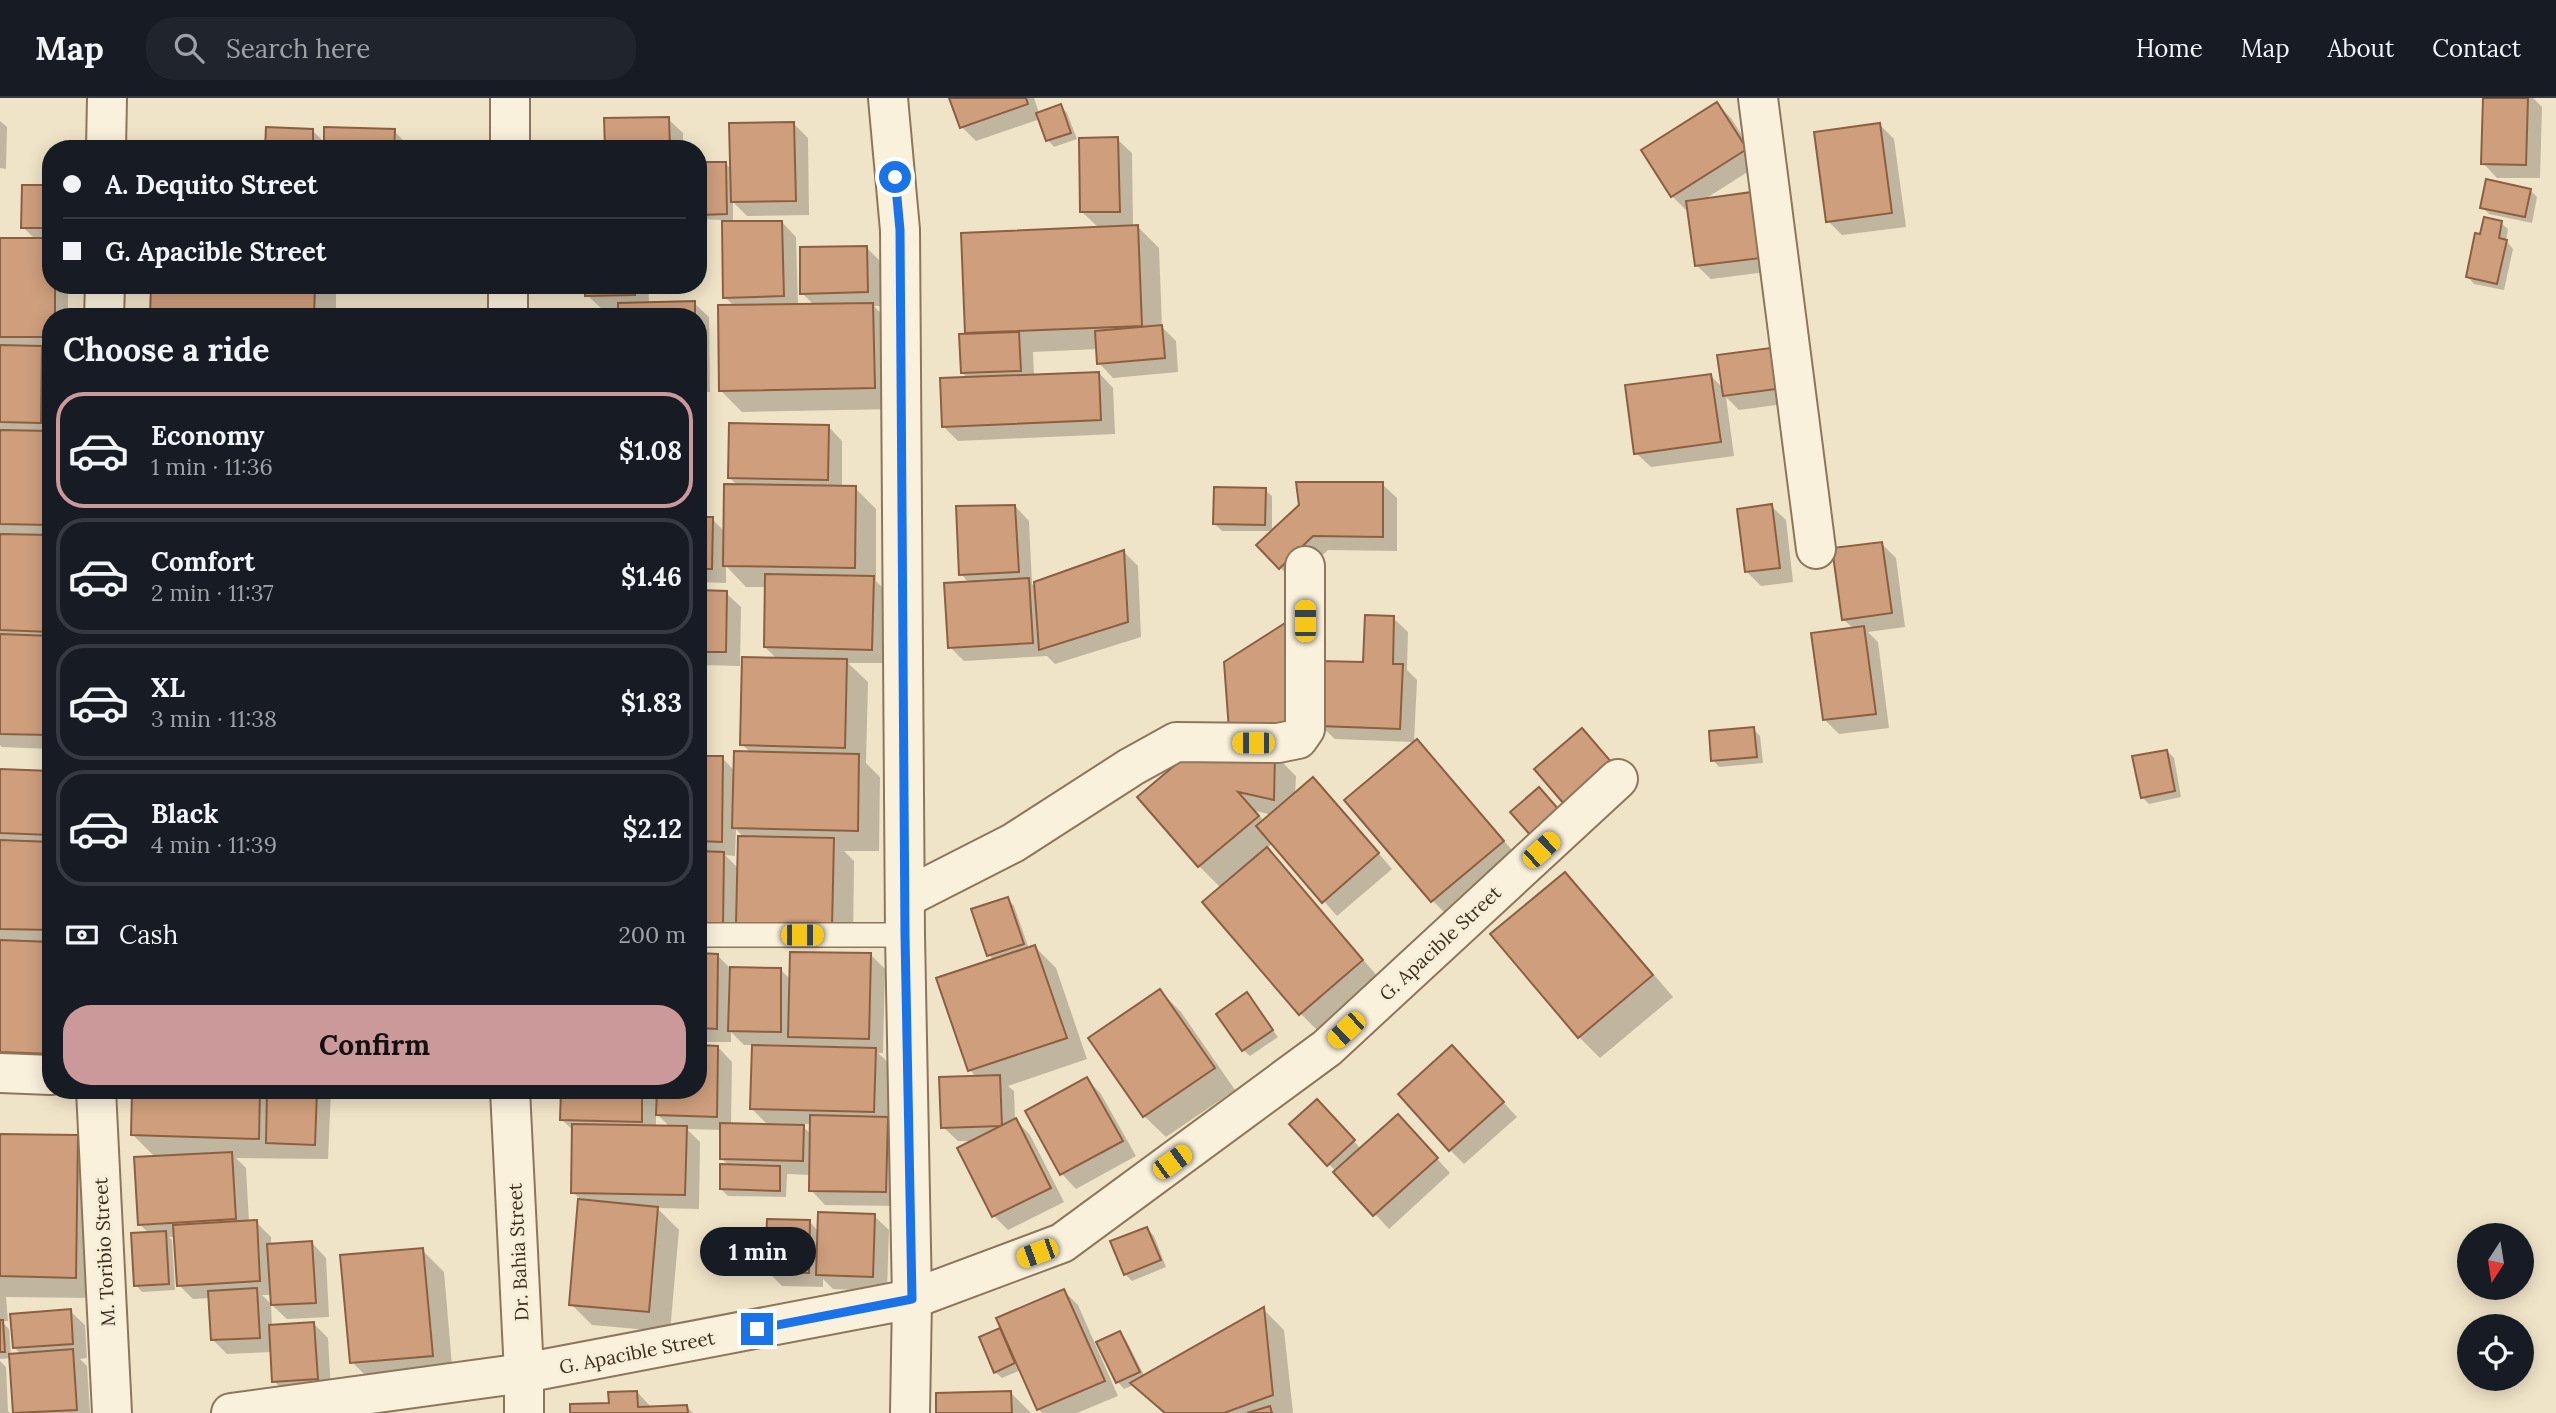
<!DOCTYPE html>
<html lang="en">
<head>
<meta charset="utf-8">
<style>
	:root { --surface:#171b24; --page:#20242c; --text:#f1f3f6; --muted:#9ea1a6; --line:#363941; --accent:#cc999b }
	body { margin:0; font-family:Lora,serif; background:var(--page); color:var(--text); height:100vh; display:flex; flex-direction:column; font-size:26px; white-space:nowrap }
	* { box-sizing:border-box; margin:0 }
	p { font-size:23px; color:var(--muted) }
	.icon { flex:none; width:38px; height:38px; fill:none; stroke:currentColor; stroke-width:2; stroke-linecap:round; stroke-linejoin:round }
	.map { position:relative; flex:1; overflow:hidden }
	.details { position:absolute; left:42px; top:210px; width:665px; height:791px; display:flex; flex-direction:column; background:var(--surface); border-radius:28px; box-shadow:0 4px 18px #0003 }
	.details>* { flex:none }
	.hud { position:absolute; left:42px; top:42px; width:665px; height:154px; border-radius:28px; box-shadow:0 4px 18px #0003; display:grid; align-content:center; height:154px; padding:0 21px; background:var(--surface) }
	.needle { width:46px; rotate:192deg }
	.buttons { position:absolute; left:2457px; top:1125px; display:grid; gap:14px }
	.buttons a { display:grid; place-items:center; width:77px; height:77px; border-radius:50%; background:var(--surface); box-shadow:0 4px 18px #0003; font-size:35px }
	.end { position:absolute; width:32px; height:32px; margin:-16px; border:9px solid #1a73e8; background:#fff; box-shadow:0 0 0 4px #fff }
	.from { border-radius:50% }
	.bubble { position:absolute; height:49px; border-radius:24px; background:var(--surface); box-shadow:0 4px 18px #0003; font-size:23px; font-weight:700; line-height:49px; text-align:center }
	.car { position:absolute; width:21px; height:42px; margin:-21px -10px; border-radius:9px; box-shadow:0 0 5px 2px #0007; background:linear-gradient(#f5c518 24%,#345 0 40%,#f5c518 0 76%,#345 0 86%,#f5c518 0) }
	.hud b { display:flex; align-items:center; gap:24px; height:66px; font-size:26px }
	.hud b+b { border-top:2px solid var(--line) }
	.hud i { width:18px; height:18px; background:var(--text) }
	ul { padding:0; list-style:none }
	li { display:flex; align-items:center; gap:21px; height:116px; margin:0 14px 10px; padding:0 7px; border:4px solid var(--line); border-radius:28px }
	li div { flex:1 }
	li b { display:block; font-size:26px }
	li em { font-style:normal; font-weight:700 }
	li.selected { border-color:var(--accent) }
	li>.icon { width:63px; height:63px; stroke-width:1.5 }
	h2 { padding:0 21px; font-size:32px; line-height:84px }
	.pay { display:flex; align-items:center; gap:18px; height:77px; padding:0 21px; font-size:26px }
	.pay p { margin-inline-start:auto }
	.button { display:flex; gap:14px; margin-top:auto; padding:14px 21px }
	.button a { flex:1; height:80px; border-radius:28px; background:var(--accent); color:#111; font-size:28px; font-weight:700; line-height:80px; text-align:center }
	header { display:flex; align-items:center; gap:42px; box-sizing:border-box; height:98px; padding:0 35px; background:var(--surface); border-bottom:2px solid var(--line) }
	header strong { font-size:33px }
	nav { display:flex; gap:38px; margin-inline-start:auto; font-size:24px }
	.search { width:490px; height:63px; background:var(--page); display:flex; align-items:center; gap:18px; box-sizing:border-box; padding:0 24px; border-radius:28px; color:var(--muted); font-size:26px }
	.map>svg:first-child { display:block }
</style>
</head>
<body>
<header>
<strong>Map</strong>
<div class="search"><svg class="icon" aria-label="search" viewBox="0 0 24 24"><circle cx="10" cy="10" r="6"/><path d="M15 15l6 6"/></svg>Search here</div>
<nav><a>Home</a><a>Map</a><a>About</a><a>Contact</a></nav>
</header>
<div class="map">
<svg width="2556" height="1315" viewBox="0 0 2556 1315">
	<rect width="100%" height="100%" fill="#f0e4c8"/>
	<g fill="#0003" fill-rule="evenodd">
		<polygon points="951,0 1034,0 1039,15 1061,8 1067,15 1077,41 1054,49 1048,42 1040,21 976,43 962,29"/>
		<polygon points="2485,0 2533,0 2542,9 2540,80 2497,80 2483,65"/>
		<polygon points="1717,6 1731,20 1760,66 1702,103 1774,173 1711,181 1696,167 1689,111 1686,112 1672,98"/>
		<polygon points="668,21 683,35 683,51 607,51"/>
		<polygon points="0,23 7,29 6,71 0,70"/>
		<polygon points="794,26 808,40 809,117 747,118 733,104 733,125 782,124 796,139 798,208 814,207 802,195 867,150 881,164 882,208 874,208 893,228 896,311 742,314 721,293 735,209 725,199 723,122 698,121 698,66 725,65 732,72"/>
		<polygon points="1880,27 1894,41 1906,129 1842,137 1828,123"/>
		<polygon points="313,33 326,46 394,33 412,51 267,51"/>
		<polygon points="1117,41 1132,55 1133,129 1138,129 1159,150 1162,229 1176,243 1178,274 1113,280 1099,265 1098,251 1033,254 1034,278 1099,275 1113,290 1115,336 958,343 943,328 969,281 962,275 970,237 967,234 1099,130 1082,114"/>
		<polygon points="51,89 51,187 68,187 68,219 51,219 51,253 44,253 51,260 51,651 2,649 0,647 0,142 35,141 23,129"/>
		<polygon points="2530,92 2537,99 2532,125 2489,116 2482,109"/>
		<polygon points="2501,125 2508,131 2506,143 2513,151 2504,192 2474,186 2468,179 2482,138"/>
		<polygon points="153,187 328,187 336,196 336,219 152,219"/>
		<polygon points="587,187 648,187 649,206 694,205 709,219 710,294 698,294 698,219 620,219 620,211 602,211 587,197"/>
		<polygon points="1778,251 1798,304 1739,312 1726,299 1734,358 1651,369 1636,355 1711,278 1724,291"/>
		<path d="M828 328 842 343V389L855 390 876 411V483L888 495 886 565H848L868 584 866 665 880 679 879 753H844L854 763 853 850 759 848 698 841V659L722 660 735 673 751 655 742 646 778 562 765 549 767 489H746L726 468V485L698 484V420L712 421 725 434 738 388 729 379ZM736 731 744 740 739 771 725 757 735 758Z"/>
		<polygon points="1382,386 1397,400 1397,453 1328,452 1294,484 1259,447"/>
		<polygon points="1265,392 1272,398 1272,433 1222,433 1215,426"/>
		<polygon points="1015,408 1029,423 1032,486 1036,490 1124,454 1138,468 1141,539 1055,566 1047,558 964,563 950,549 970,486 961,476"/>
		<polygon points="1771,408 1786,422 1793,484 1761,488 1747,474"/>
		<polygon points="1882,446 1896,460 1905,529 1868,534 1878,544 1889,630 1839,636 1825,622 1854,531 1843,521"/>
		<polygon points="698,494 726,495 741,509 740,568 703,567 698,562 698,566"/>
		<polygon points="1393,520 1408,534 1407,572 1417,582 1414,644 1335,641 1320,627 1365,566"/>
		<polygon points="698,569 705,576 704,648 698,648"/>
		<polygon points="1753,631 1760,638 1763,665 1719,669 1713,662"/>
		<polygon points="1417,644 1438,665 1523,765 1454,824 1433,803 1347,703"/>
		<polygon points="2167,653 2174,660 2181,699 2149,706 2142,699"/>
		<path d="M1275 657 1296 678 1295 697 1328 696 1392 771 1337 818 1273 745 1266 751 1288 773 1383 885 1321 936 1300 915 1221 790 1199 768 1140 699ZM1256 713 1272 717 1264 723Z"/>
		<polygon points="0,673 51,675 51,975 0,958"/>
		<polygon points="1564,776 1586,797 1673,899 1600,960 1579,939"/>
		<polygon points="1008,801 1014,808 1029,851 1035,849 1056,870 1087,961 1008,988 1014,993 1015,1021 1030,1037 1064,1104 1008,1132 994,1118 974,1043 958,1043 943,1029 977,980 970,972 994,862 989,857"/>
		<path d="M698 857 718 858 731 871 781 872 791 882 871 857 885 871 883 955H878L890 966 888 1022 902 1035 900 1108 825 1107 811 1092V1077L787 1076 786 1099 728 1098 721 1091 729 1068 721 1060 722 1032 687 1031 700 1044 699 1111 657 1110 679 1132 670 1234 592 1227 571 1206 580 1101 573 1094 574 1033 562 1022 563 992H698L718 949 732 964 731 1027 769 1028 752 1011 753 947H744L731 934V944H698ZM656 1015 671 1030 656 1029ZM800 1026H812V1037Z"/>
		<polygon points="1160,893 1181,914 1235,992 1166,1039 1144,1018 1091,940"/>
		<polygon points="1246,896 1278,939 1250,958 1243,952"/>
		<polygon points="1466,964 1517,1019 1464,1066 1450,1052"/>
		<polygon points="1087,981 1101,996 1136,1058 1076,1091 1062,1076 1027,1014"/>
		<polygon points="134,992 331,992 328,1061 236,1060 246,1070 249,1124 256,1124 271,1139 271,1148 312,1145 326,1160 329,1219 287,1221 272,1207 272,1197 262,1197 271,1206 272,1228 314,1226 328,1240 331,1295 288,1297 274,1283 272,1254 227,1256 213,1242 210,1200 193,1201 179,1187 175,1139 169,1139 172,1142 175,1192 142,1194 136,1187 150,1136 139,1126 156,1060 132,1036"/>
		<polygon points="1331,1018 1361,1051 1412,1033 1450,1075 1389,1131 1329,1066"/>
		<polygon points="0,1038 77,1039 98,1060 96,1200 6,1199 8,1223 1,1223 9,1231 11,1258 22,1257 14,1249 70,1213 85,1227 87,1260 80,1261 87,1268 90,1315 15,1315 11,1260 0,1261"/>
		<polygon points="874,1118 889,1132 887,1193 833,1191 823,1181 823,1189 782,1188 767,1173 810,1124 819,1134"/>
		<polygon points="1147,1131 1154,1138 1166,1169 1132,1183 1125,1176"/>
		<polygon points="422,1152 444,1174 453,1279 373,1285 352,1264"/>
		<polygon points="1064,1193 1078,1207 1118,1298 1077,1315 1042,1315 1038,1311 1021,1272 1002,1280 995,1274 999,1232 1007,1240"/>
		<polygon points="1263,1211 1284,1232 1293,1315 1163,1315 1134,1287 1124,1291 1118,1284 1098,1245 1096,1246 1119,1235 1126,1242 1145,1279"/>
		<polygon points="0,1263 6,1269 8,1313 10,1315 0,1315"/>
		<polygon points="637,1294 652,1310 687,1309 693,1315 571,1315 610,1307"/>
		<polygon points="1010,1294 1031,1315 938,1315"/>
	</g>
	<g fill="#cf9f7d" stroke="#8d5f41" stroke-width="2">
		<polygon points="949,0 1026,0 1028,6 960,30"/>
		<polygon points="2483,0 2528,0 2526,67 2481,66"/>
		<polygon points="1717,4 1747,51 1671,99 1641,52"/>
		<polygon points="1061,6 1071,35 1046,43 1036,15"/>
		<polygon points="669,19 670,51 605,51 604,20"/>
		<polygon points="794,24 796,103 731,104 729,25"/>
		<polygon points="1880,25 1892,115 1826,124 1814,34"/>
		<polygon points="266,29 313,31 313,51 265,51"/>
		<polygon points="324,29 395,31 394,51 324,51"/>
		<polygon points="1118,39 1120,114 1080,114 1079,40"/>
		<polygon points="426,45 494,47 494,51 426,51"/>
		<polygon points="698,64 726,64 727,116 698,117"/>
		<polygon points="2486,81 2531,91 2525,119 2480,110"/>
		<polygon points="22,87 51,87 51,130 21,130"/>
		<polygon points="1752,94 1761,160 1695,168 1686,103"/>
		<polygon points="2484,119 2502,123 2499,140 2507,142 2497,186 2466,179 2475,135 2480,136"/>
		<polygon points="722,123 782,123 784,198 723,200"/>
		<polygon points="1138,127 1142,228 965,235 961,135"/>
		<polygon points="0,140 51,140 51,187 55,187 55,219 51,219 51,239 0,239"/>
		<polygon points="867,148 868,194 800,196 800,149"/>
		<polygon points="151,187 315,187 314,219 150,219"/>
		<polygon points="585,187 635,187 635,197 585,198"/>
		<polygon points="695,203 695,219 618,219 618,205"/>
		<polygon points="873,205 875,290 719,293 718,207"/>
		<polygon points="1162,227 1165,260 1097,266 1095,233"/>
		<polygon points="1019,234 1021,273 961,275 959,236"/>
		<polygon points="0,247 42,248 41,325 0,324"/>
		<polygon points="1778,249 1784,290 1723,298 1717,257"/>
		<polygon points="1099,274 1101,322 942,329 940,280"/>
		<polygon points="1711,276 1721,344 1634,356 1625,287"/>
		<polygon points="729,325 829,327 828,382 728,380"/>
		<polygon points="0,332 51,333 51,427 0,426"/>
		<polygon points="1296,384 1383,384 1383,439 1313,438 1279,471 1256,447 1299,407"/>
		<polygon points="724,386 856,388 855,470 723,468"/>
		<polygon points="1214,389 1266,390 1265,427 1213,426"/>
		<polygon points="1772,406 1780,470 1745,474 1737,411"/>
		<polygon points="1015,407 1019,474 959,477 956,408"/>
		<polygon points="698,419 713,419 712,471 698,471"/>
		<polygon points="0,436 51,437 51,534 0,532"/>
		<polygon points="1882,444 1892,515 1842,522 1832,450"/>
		<polygon points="1124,452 1128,524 1039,552 1034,484"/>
		<polygon points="765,476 874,478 872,552 764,549"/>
		<polygon points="1029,480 1033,545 948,550 944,485"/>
		<polygon points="698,492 727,493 726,554 698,554"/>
		<polygon points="1365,517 1394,518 1393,566 1403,566 1400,631 1319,628 1321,563 1363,564"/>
		<polygon points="1296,518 1296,630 1229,632 1224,564"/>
		<polygon points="1864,528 1876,616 1823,622 1811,535"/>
		<polygon points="0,536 51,538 51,637 0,636"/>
		<polygon points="742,559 847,561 845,650 740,647"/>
		<polygon points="1754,629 1757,659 1711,663 1709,633"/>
		<polygon points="1582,630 1619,673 1570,713 1534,671"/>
		<polygon points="1417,641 1504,743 1431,804 1344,702"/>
		<polygon points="1199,647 1275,655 1274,702 1238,694 1259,718 1198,769 1137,699"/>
		<polygon points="2167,652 2175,693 2141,700 2132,658"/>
		<polygon points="734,653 859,656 858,733 732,730"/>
		<polygon points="698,658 723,658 722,744 698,743"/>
		<polygon points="0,671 51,673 51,737 0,735"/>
		<polygon points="1313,679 1379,755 1322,805 1256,728"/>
		<polygon points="1539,689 1560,713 1531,738 1510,714"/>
		<polygon points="738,738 834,740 832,830 736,827"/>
		<polygon points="0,742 51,744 51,832 0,831"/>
		<polygon points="1267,749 1363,862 1299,917 1202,804"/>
		<polygon points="698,753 724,754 723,829 698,828"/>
		<polygon points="1565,774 1653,877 1578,940 1490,836"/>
		<polygon points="1008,799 1024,846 987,858 971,811"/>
		<polygon points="0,842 51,844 51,956 0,954"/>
		<polygon points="1035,847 1067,940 968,973 936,880"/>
		<polygon points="790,854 871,855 869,941 788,939"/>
		<polygon points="698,855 718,856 717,931 698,930"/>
		<polygon points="730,869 781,870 781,934 728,933"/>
		<polygon points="1160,891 1215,970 1143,1019 1088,940"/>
		<polygon points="1247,894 1273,932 1242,953 1216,916"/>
		<polygon points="698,947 718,948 717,1019 656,1017 657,992 698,992"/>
		<polygon points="752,947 876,950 874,1014 750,1011"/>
		<polygon points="1452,947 1504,1004 1449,1053 1398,996"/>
		<polygon points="1000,977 1002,1028 941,1030 939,979"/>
		<polygon points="1087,979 1123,1043 1060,1077 1025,1013"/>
		<polygon points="132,992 260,992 259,1041 131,1037"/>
		<polygon points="267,992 317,992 315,1047 266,1045"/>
		<polygon points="561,992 642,992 642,1024 560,1022"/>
		<polygon points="1317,1001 1355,1042 1327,1068 1289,1026"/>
		<polygon points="1398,1016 1438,1060 1373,1118 1333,1074"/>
		<polygon points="810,1017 888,1019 886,1094 809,1093"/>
		<polygon points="1016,1020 1051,1090 992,1119 957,1050"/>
		<polygon points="720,1025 804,1027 803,1063 720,1061"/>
		<polygon points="572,1026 687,1028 685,1097 571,1095"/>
		<polygon points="0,1036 78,1037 76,1180 0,1178"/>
		<polygon points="232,1054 236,1121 138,1127 134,1059"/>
		<polygon points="720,1066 780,1068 780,1093 720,1091"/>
		<polygon points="578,1101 658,1109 649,1214 569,1207"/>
		<polygon points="818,1114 875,1116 873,1179 816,1177"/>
		<polygon points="767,1121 810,1122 809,1175 765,1174"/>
		<polygon points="257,1122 260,1183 177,1188 173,1127"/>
		<polygon points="1147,1129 1161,1162 1124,1177 1110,1143"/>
		<polygon points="166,1133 169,1186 134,1188 131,1135"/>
		<polygon points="312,1143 316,1205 271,1207 267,1146"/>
		<polygon points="423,1150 433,1258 350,1265 340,1157"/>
		<polygon points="257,1190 260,1240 211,1242 208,1193"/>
		<polygon points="1064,1191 1105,1283 1037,1312 996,1220"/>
		<polygon points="1264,1209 1273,1297 1224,1315 1165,1315 1130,1285"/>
		<polygon points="71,1211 73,1246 13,1250 10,1216"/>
		<polygon points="0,1222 3,1222 5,1254 0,1254"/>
		<polygon points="314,1224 318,1281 272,1284 269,1227"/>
		<polygon points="1000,1230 1015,1265 994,1275 979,1239"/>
		<polygon points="1120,1233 1140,1274 1116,1285 1096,1244"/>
		<polygon points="73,1251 77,1312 13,1315 9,1256"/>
		<polygon points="637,1293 638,1309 687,1307 688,1315 570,1315 570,1306 609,1305 608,1294"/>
		<polygon points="1011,1293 1012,1315 936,1315 936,1295"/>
		<polygon points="1270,1308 1272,1315 1247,1315"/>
	</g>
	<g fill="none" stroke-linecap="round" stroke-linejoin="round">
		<g stroke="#8d765c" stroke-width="26">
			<polyline id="service" points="698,837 905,837"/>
		</g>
		<g stroke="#8d765c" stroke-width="42">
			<g id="minor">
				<polyline points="888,0 900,132 905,837 912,1201 910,1315"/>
				<polyline points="1758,0 1816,451"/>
				<polyline points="106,51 107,0"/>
				<polyline points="510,51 510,0"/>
				<polyline points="104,219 105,187"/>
				<polyline points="508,219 508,187"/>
				<polyline points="907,799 1013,745 1131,669 1176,644 1278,645 1298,641 1305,631 1305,468"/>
				<polyline points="0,975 51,977"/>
				<polyline points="96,992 112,1315"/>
				<polyline points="510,992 524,1275 524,1315"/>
				<polyline points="231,1315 524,1275 912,1201 1062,1145 1327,950 1618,681"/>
			</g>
		</g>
		<use href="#service" stroke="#faf1dc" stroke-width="23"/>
		<use href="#minor" stroke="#faf1dc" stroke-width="38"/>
	</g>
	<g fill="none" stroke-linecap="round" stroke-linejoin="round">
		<polyline stroke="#1a73e8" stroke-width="9" points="757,1231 912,1201 905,837 900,132 895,79"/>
	</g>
	<g text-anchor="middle" stroke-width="6" stroke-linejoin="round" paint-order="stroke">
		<g font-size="19" fill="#3d2e20" stroke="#f7eed8">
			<text transform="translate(1440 845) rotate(-43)" y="7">G. Apacible Street</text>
			<text transform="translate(104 1154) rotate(-93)" y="7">M. Toribio Street</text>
			<text transform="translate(518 1154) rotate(-93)" y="7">Dr. Bahia Street</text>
			<text transform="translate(637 1254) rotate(-11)" y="7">G. Apacible Street</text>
		</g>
	</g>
</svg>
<div class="buttons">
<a><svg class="needle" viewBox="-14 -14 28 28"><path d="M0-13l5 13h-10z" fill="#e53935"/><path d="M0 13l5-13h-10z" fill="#9ea1a6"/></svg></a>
<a><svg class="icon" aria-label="locate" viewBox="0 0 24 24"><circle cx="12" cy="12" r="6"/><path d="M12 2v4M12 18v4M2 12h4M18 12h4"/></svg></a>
</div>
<i class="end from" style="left:895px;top:79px"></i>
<i class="end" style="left:757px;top:1231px"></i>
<div class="bubble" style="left:700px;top:1129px;width:116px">1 min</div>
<i class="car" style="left:1305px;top:523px;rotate:0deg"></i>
<i class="car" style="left:1253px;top:645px;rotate:270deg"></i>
<i class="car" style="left:1541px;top:752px;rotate:47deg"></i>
<i class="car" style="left:802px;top:837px;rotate:90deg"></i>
<i class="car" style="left:1346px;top:932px;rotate:227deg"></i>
<i class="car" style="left:1172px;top:1064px;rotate:54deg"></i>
<i class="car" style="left:1037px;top:1155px;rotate:250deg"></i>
<div class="hud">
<b><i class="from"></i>A. Dequito Street</b>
<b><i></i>G. Apacible Street</b>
</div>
<section class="details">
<h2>Choose a ride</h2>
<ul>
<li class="selected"><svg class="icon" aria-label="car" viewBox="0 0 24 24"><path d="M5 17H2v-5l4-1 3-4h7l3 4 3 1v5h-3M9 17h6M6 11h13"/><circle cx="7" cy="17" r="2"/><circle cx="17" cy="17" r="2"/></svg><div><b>Economy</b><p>1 min · 11:36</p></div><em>$1.08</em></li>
<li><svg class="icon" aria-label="car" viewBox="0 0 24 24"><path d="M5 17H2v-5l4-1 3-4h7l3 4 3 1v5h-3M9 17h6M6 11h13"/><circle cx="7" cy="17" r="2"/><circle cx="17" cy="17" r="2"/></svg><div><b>Comfort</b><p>2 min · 11:37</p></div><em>$1.46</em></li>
<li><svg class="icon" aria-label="car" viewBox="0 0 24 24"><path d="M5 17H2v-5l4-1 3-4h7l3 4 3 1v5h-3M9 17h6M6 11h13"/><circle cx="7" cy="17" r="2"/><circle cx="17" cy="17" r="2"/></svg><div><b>XL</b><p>3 min · 11:38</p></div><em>$1.83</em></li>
<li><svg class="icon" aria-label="car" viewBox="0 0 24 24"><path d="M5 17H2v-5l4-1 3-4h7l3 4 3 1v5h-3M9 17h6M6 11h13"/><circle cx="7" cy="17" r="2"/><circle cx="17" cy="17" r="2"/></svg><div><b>Black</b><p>4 min · 11:39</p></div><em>$2.12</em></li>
</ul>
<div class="pay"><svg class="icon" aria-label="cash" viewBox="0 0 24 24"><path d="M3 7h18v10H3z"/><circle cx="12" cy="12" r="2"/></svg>Cash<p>200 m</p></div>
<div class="button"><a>Confirm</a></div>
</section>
</div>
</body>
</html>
